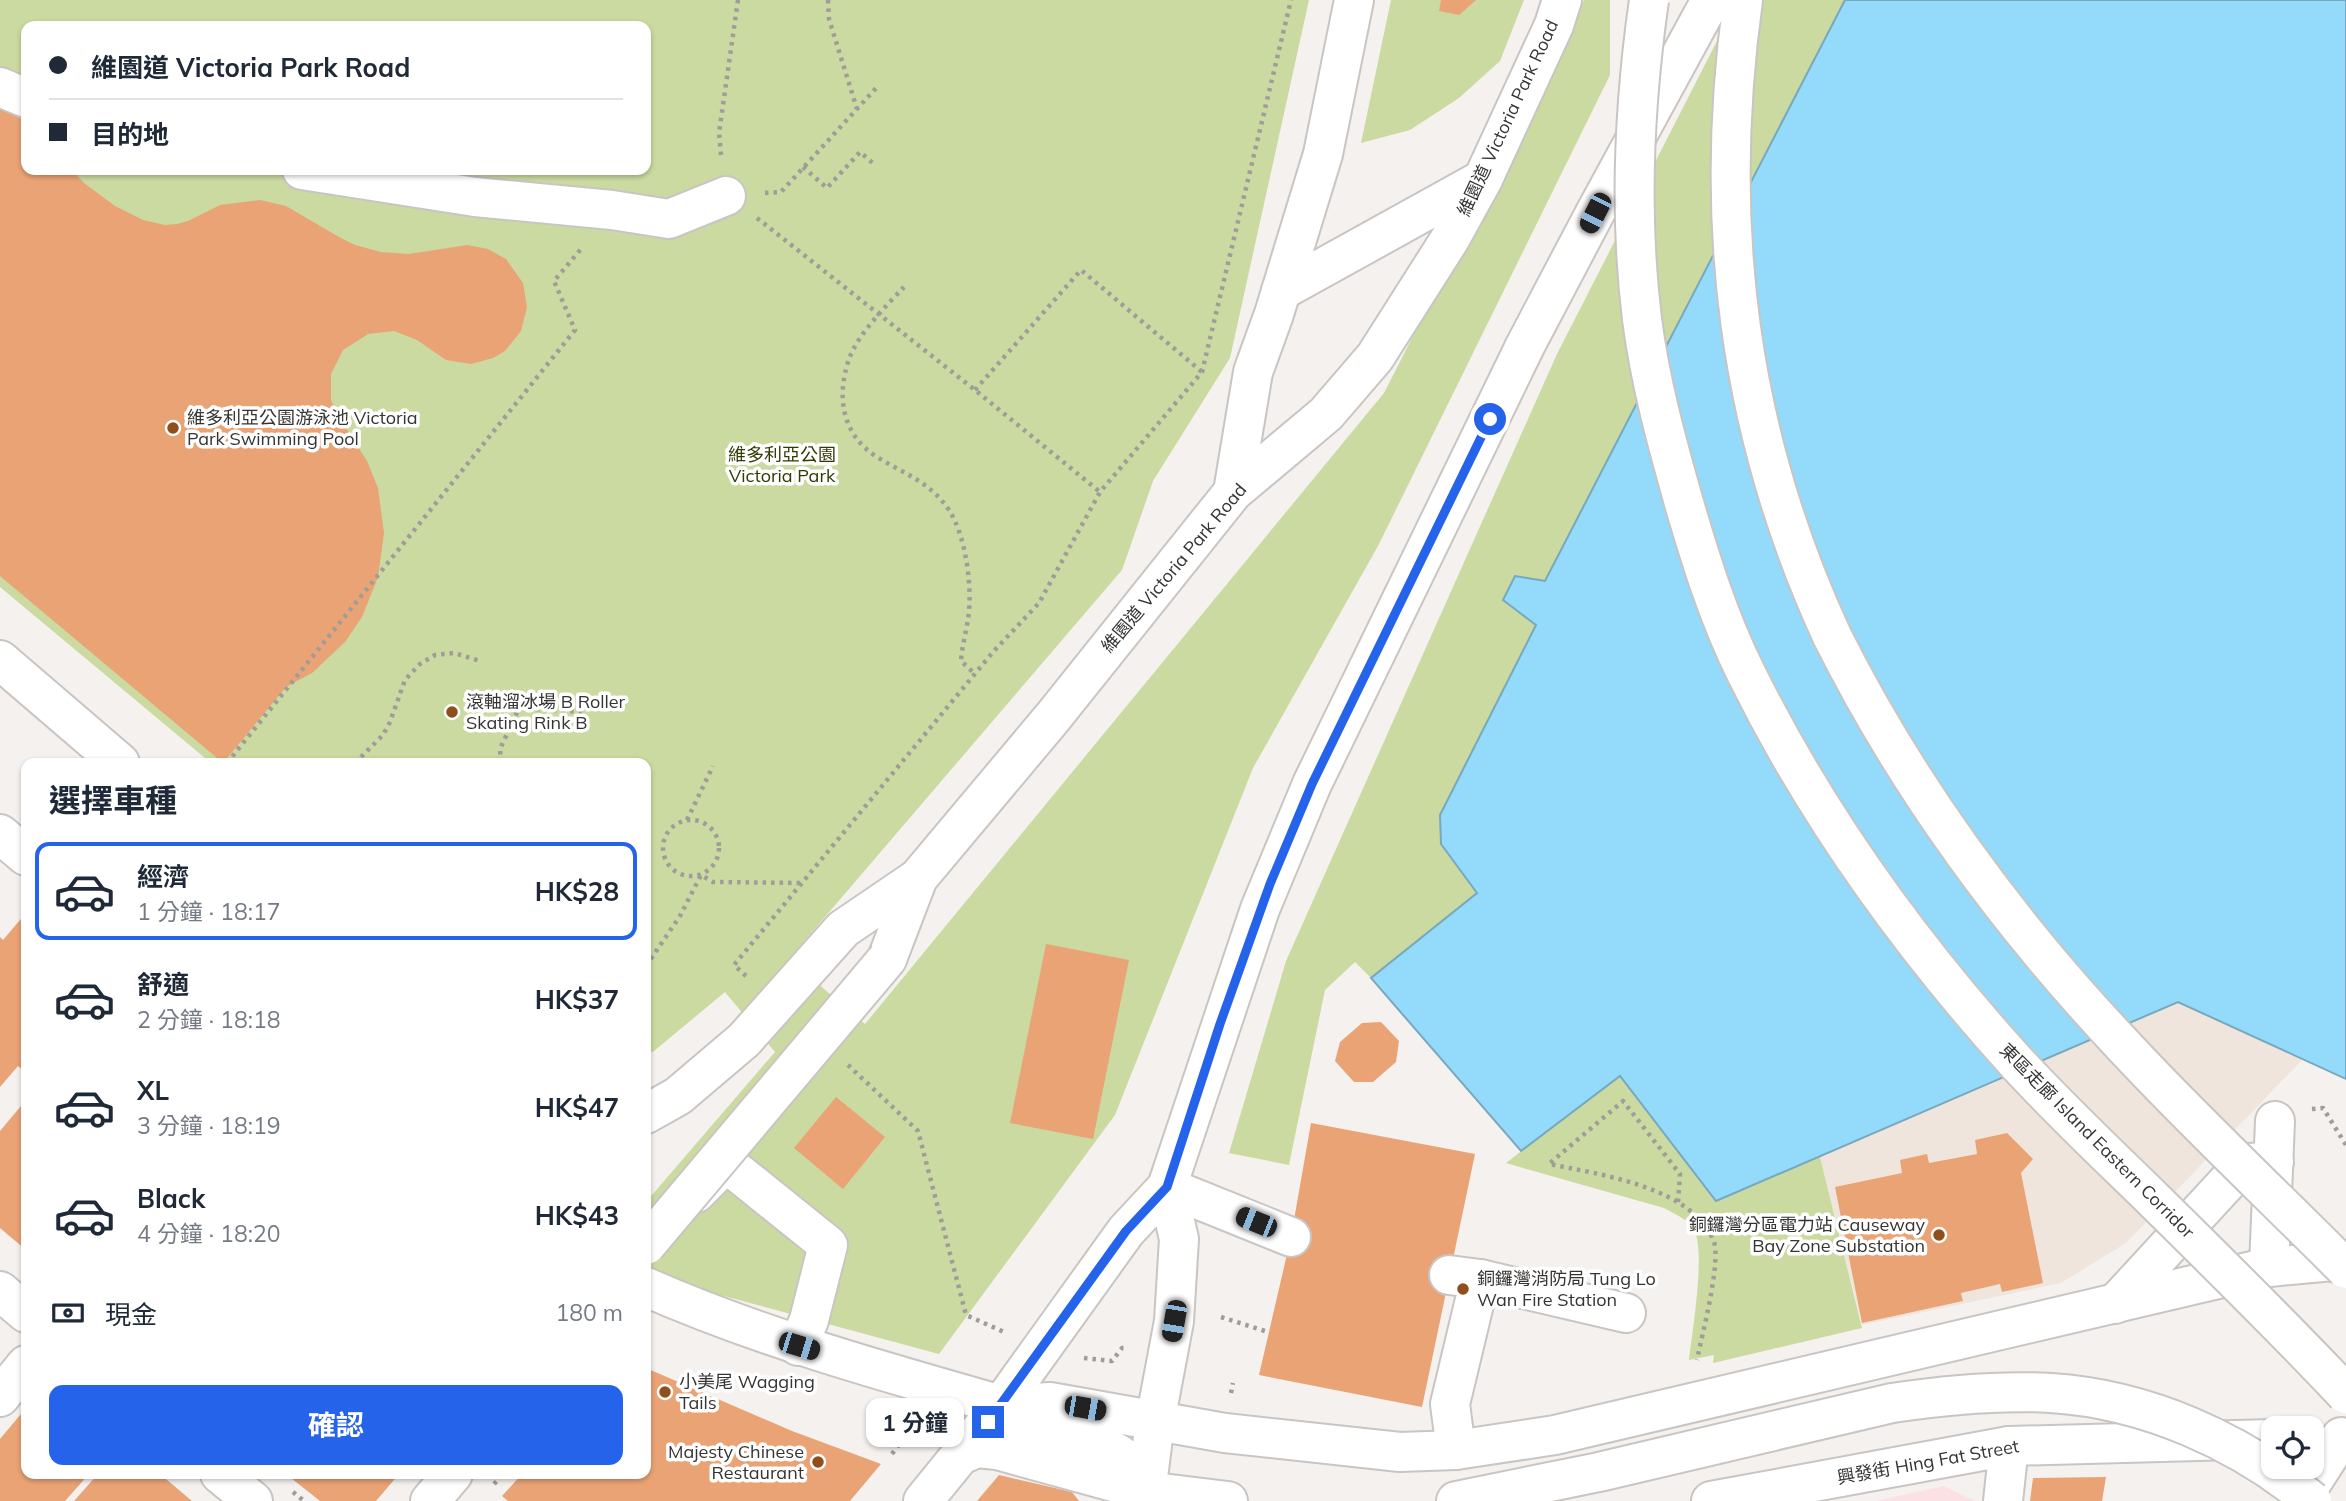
<!DOCTYPE html>
<html lang="zh-TW">
<head>
<meta charset="utf-8">
<style>
	:root { --surface:#fff; --page:#f2f2f3; --text:#1f2937; --muted:#747a83; --line:#e0e1e3; --accent:#2563eb }
	body { margin:0; font-family:Mulish,"Noto Sans TC",sans-serif; background:var(--page); color:var(--text); height:100vh; display:flex; flex-direction:column; font-size:26px; white-space:nowrap }
	* { box-sizing:border-box; margin:0 }
	p { font-size:23px; color:var(--muted) }
	.icon { flex:none; width:38px; height:38px; fill:none; stroke:currentColor; stroke-width:2; stroke-linecap:round; stroke-linejoin:round }
	.map { position:relative; flex:1; overflow:hidden }
	.details { position:absolute; left:21px; top:758px; width:630px; height:721px; display:flex; flex-direction:column; background:var(--surface); border-radius:14px; box-shadow:0 2px 5px #0004 }
	.details>* { flex:none }
	.banner { position:absolute; left:21px; top:21px; width:630px; height:154px; border-radius:14px; box-shadow:0 2px 5px #0004; display:grid; align-content:center; height:154px; padding:0 28px; background:var(--surface) }
	.fabs { position:absolute; left:2261px; top:1416px; display:grid; gap:14px }
	.fabs a { display:grid; place-items:center; width:63px; height:63px; border-radius:14px; background:var(--surface); box-shadow:0 2px 5px #0004; font-size:35px }
	.end { position:absolute; width:32px; height:32px; margin:-16px; border:9px solid #2563eb; background:#fff; box-shadow:0 0 0 4px #fff }
	.from { border-radius:50% }
	.bubble { position:absolute; height:49px; border-radius:14px; background:var(--surface); box-shadow:0 2px 5px #0004; font-size:23px; font-weight:700; line-height:49px; text-align:center }
	.car { position:absolute; width:21px; height:42px; margin:-21px -10px; border-radius:9px; box-shadow:0 0 5px 2px #0007; background:linear-gradient(#222 24%,#8ab4d8 0 40%,#222 0 76%,#8ab4d8 0 86%,#222 0) }
	.banner b { display:flex; align-items:center; gap:24px; height:66px; font-size:26px }
	.banner b+b { border-top:2px solid var(--line) }
	.banner i { width:18px; height:18px; background:var(--text) }
	ul { padding:0; list-style:none }
	li { display:flex; align-items:center; gap:21px; height:98px; margin:0 14px 10px; padding:0 14px; border:4px solid transparent; border-radius:14px }
	li div { flex:1 }
	li b { display:block; font-size:26px }
	li em { font-style:normal; font-weight:700 }
	li.active { border-color:var(--accent) }
	li>.icon { width:63px; height:63px; stroke-width:1.5 }
	h2 { padding:0 28px; font-size:32px; line-height:84px }
	.pay { display:flex; align-items:center; gap:18px; height:77px; padding:0 28px; font-size:26px }
	.pay p { margin-inline-start:auto }
	.button { display:flex; gap:14px; margin-top:auto; padding:14px 28px }
	.button a { flex:1; height:80px; border-radius:14px; background:var(--accent); color:#fff; font-size:28px; font-weight:700; line-height:80px; text-align:center }
	.map>svg:first-child { display:block }
</style>
</head>
<body>
<div class="map">
<svg width="2346" height="1501" viewBox="0 0 2346 1501">
	<rect width="100%" height="100%" fill="#f5f1ee"/>
	<polygon fill="#fbe1e4" points="1944,1486 1975,1501 1876,1501"/>
	<polygon fill="#efe5dd" points="2178,1002 2303,1059 2126,1243 2061,1283 1862,1325 1820,1157"/>
	<g fill="#cadaa0" fill-rule="evenodd">
		<path d="M0 0H1309L1230 358 1153 481 1122 570 789 959 865 1024 1384 393 1584 0H1610V75L1378 546 1253 768 1115 1115 939 1354 646 1275V1202L775 1052 725 992 654 1051 646 1055V763H211L0 587ZM26 26H646V170H26Z"/>
		<polygon points="1391,0 1524,0 1500,61 1459,98 1410,130 1361,143"/>
		<polygon points="1738,0 1845,0 1545,581 1515,576 1503,600 1537,624 1440,815 1441,844 1478,893 1371,978 1355,962 1325,990 1289,1165 1229,1153 1286,961 1557,354"/>
		<path d="M1620 1075 1716 1201 1820 1157 1862 1328 1713 1363 1714 1355 1689 1360C1692 1333 1706 1251 1694 1230 1688 1219 1675 1214 1664 1208L1506 1163Z"/>
	</g>
	<polygon fill="#94dafa" stroke="#78a8be" stroke-width="2" points="1845,0 2346,0 2346,1079 2178,1002 1716,1201 1620,1076 1521,1151 1371,978 1477,893 1441,844 1440,815 1536,625 1503,600 1515,576 1545,581"/>
	<g fill="#e9a375">
		<polygon points="1441,0 1476,0 1459,15 1439,11"/>
		<polygon points="0,106 26,122 26,170 72,170 84,183 115,206 143,220 165,225 177,224 188,221 220,205 260,200 286,206 339,237 355,245 381,252 409,254 467,245 488,249 506,259 523,283 527,307 521,331 505,351 493,358 471,364 446,360 417,340 394,331 368,334 343,350 331,374 331,400 337,414 367,461 378,488 384,533 378,577 362,617 345,642 312,673 286,687 223,763 0,576"/>
		<polygon points="26,913 26,1073 18,1066 0,1087 0,937 3,940"/>
		<polygon points="1046,944 1129,960 1093,1139 1010,1123"/>
		<polygon points="1381,1022 1399,1041 1396,1062 1373,1082 1354,1082 1335,1061 1340,1042 1362,1023"/>
		<polygon points="836,1097 885,1137 843,1189 794,1148"/>
		<polygon points="26,1100 26,1250 0,1228 0,1131"/>
		<polygon points="1311,1123 1475,1154 1422,1407 1259,1375 1291,1237"/>
		<polygon points="2007,1133 2033,1159 2021,1173 2043,1283 2002,1292 2000,1284 1961,1293 1963,1301 1862,1323 1835,1187 1902,1173 1900,1160 1927,1154 1929,1163 1977,1154 1975,1140"/>
		<polygon points="646,1368 792,1431 881,1464 850,1501 508,1501 502,1496 522,1474 646,1474"/>
		<polygon points="26,1408 26,1474 89,1474 65,1501 0,1501 0,1439"/>
		<polygon points="98,1474 160,1474 192,1501 74,1501"/>
		<polygon points="286,1474 399,1474 376,1501 320,1501"/>
		<polygon points="999,1475 1072,1492 1079,1501 977,1501"/>
		<polygon points="2106,1477 2102,1501 2030,1501 2033,1478"/>
	</g>
	<g fill="none" stroke-linecap="round" stroke-linejoin="round">
		<g stroke="#c9c5c2" stroke-width="42">
			<g id="minor">
				<polyline points="0,87 26,98"/>
				<polyline points="302,170 475,197 612,210 669,219 726,196"/>
				<polyline points="1281,291 1483,179"/>
				<polyline points="0,660 120,763"/>
				<polyline points="1167,1187 1291,1237"/>
				<polyline points="696,1193 726,1163 828,1245 809,1320 798,1346"/>
				<polyline points="2269,1267 2275,1121"/>
				<polyline points="1449,1275 1480,1279 1626,1313"/>
				<polyline points="0,1291 26,1313"/>
				<polyline points="2115,1304 2245,1163 2274,1162"/>
				<polyline points="0,1397 26,1365"/>
				<polyline points="1456,1450 1450,1404 1480,1279"/>
				<polyline points="220,1474 253,1501"/>
				<polyline points="1711,1501 2009,1446 2273,1439"/>
				<polyline points="2003,1501 2009,1446"/>
				<polyline points="2300,1501 2341,1437"/>
			</g>
		</g>
		<g stroke="#c9c5c2" stroke-width="42">
			<g id="major">
				<polyline points="0,834 26,856"/>
				<polyline points="887,959 918,878"/>
				<polyline points="646,1114 678,1096 744,1040 843,929 918,878 1053,717 1233,492 1326,414 1375,357 1450,239 1483,179 1554,25 1562,0"/>
				<path d="M646 1287C760 1337 881 1371 1001 1405"/>
				<path d="M1001 1405C1023 1456 1122 1415 1146 1491"/>
				<polyline points="963,1454 977,1448 997,1450 1146,1491 1228,1501"/>
				<polyline points="430,1501 453,1474"/>
				<polyline points="923,1501 1001,1405 1126,1231 1167,1187 1260,909 1312,784 1525,346 1595,213 1711,0"/>
				<polyline points="1145,1501 1155,1422 1174,1321 1179,1239 1167,1187"/>
			</g>
		</g>
		<g stroke="#c9c5c2" stroke-width="42">
			<g id="highway">
				<path d="M1743 0C1712 222 1738 432 1832 636"/>
				<polyline points="1233,492 1253,372 1274,314 1323,154 1354,0"/>
				<polyline points="1001,1405 1050,1402 1225,1433 1400,1452 1456,1450 1555,1435 2269,1267 2346,1260"/>
				<polyline points="1456,1501 1599,1472 1892,1403"/>
			</g>
		</g>
		<g stroke="#9f9c9a" stroke-width="4.5" stroke-dasharray="3.5 5" stroke-linecap="butt">
			<polyline points="828,0 829,19 857,109"/>
			<polyline points="721,155 719,133 738,0"/>
			<polyline points="803,167 827,188 860,152 875,165"/>
			<polyline points="765,193 781,192 878,86"/>
			<polyline points="757,218 975,390 1100,492"/>
			<path d="M904 287C886 306 858 334 849 359 836 397 842 435 877 457 906 475 929 481 949 510 966 536 973 589 968 619 966 633 962 646 961 661L975 674"/>
			<polyline points="975,390 1081,270 1202,372"/>
			<polyline points="227,763 575,330 554,281 581,249"/>
			<polyline points="355,763 383,735 390,722 405,680 420,664 435,655 454,653 480,661"/>
			<polyline points="501,763 500,749 519,708 583,712"/>
			<circle cx="691" cy="848" r="28"/>
			<polyline points="687,820 713,766"/>
			<polyline points="646,966 680,916 701,875 713,882 802,883"/>
			<polyline points="746,976 734,965 993,652 1039,603 1100,492 1202,372 1291,0"/>
			<polyline points="848,1065 918,1131 966,1315 1004,1332"/>
			<polyline points="2312,1109 2323,1108 2346,1145"/>
			<path d="M1678 1202 1680 1174 1623 1101 1549 1164C1598 1174 1694 1187 1714 1242 1721 1263 1702 1335 1697 1360"/>
			<polyline points="1221,1317 1268,1332"/>
			<polyline points="1084,1358 1112,1361 1122,1348 1128,1348"/>
			<polyline points="1231,1393 1233,1383"/>
			<polyline points="892,1454 916,1422"/>
			<polyline points="494,1484 503,1474"/>
			<polyline points="293,1492 304,1501"/>
		</g>
		<use href="#minor" stroke="#fff" stroke-width="38"/>
		<use href="#major" stroke="#fff" stroke-width="38"/>
		<use href="#highway" stroke="#fff" stroke-width="38"/>
		<g stroke="#c9c5c2" stroke-width="42" stroke-linecap="butt">
			<polyline id="major-bridge" points="646,1245 887,959"/>
		</g>
		<g stroke="#c9c5c2" stroke-width="42" stroke-linecap="butt">
			<g id="highway-bridge">
				<path d="M1649 0C1634 105 1629 213 1642 319 1650 382 1667 443 1684 503 1701 561 1719 619 1746 673 1816 815 1910 945 2016 1062 2061 1111 2109 1156 2156 1202 2220 1265 2284 1328 2346 1394"/>
				<path d="M1832 636C1888 748 1958 852 2038 949 2132 1063 2241 1164 2346 1269"/>
				<path d="M1892 1403C1945 1395 1998 1390 2051 1393 2146 1399 2240 1441 2312 1501"/>
			</g>
		</g>
		<use href="#major-bridge" stroke="#fff" stroke-width="38"/>
		<use href="#highway-bridge" stroke="#fff" stroke-width="38"/>
	</g>
	<g fill="none" stroke-linecap="round" stroke-linejoin="round">
		<polyline stroke="#2563eb" stroke-width="9" points="988,1422 1126,1231 1167,1187 1220,1024 1270,884 1312,784 1490,419"/>
	</g>
	<g fill="#8f4e1b" stroke="#fff" stroke-width="2.5">
		<circle cx="173" cy="428" r="7"/>
		<circle cx="452" cy="712" r="7"/>
		<circle cx="1939" cy="1235" r="7"/>
		<circle cx="1463" cy="1289" r="7"/>
		<circle cx="665" cy="1392" r="7"/>
		<circle cx="818" cy="1462" r="7"/>
	</g>
	<g text-anchor="middle" stroke-width="7" stroke-linejoin="round" paint-order="stroke">
		<g font-size="18" fill="#363433" stroke="#fff">
			<text transform="translate(1508 118) rotate(-65)" y="6">維園道 Victoria Park Road</text>
			<text transform="translate(1174 568) rotate(-50)" y="6">維園道 Victoria Park Road</text>
			<text transform="translate(2097 1141) rotate(45)" y="6">東區走廊 Island Eastern Corridor</text>
			<text transform="translate(1928 1462) rotate(-10)" y="6">興發街 Hing Fat Street</text>
		</g>
		<g font-size="18" fill="#363433" stroke="#fff" text-anchor="start">
			<text x="187" y="424">維多利亞公園游泳池 Victoria<tspan x="187" dy="21">Park Swimming Pool</tspan></text>
			<text x="466" y="708">滾軸溜冰場 B Roller<tspan x="466" dy="21">Skating Rink B</tspan></text>
			<text x="1925" y="1231" text-anchor="end">銅鑼灣分區電力站 Causeway<tspan x="1925" dy="21">Bay Zone Substation</tspan></text>
			<text x="1477" y="1285">銅鑼灣消防局 Tung Lo<tspan x="1477" dy="21">Wan Fire Station</tspan></text>
			<text x="679" y="1388">小美尾 Wagging<tspan x="679" dy="21">Tails</tspan></text>
			<text x="804" y="1458" text-anchor="end">Majesty Chinese<tspan x="804" dy="21">Restaurant</tspan></text>
		</g>
		<g font-size="18" fill="#303b00" stroke="#fff">
			<text x="782" y="461">維多利亞公園<tspan x="782" dy="21">Victoria Park</tspan></text>
		</g>
	</g>
</svg>
<div class="fabs">
<a><svg class="icon" aria-label="locate" viewBox="0 0 24 24"><circle cx="12" cy="12" r="6"/><path d="M12 2v4M12 18v4M2 12h4M18 12h4"/></svg></a>
</div>
<i class="end from" style="left:1490px;top:419px"></i>
<i class="end" style="left:988px;top:1422px"></i>
<div class="bubble" style="left:866px;top:1398px;width:98px">1 分鐘</div>
<i class="car" style="left:1595px;top:213px;rotate:207deg"></i>
<i class="car" style="left:1256px;top:1222px;rotate:292deg"></i>
<i class="car" style="left:1174px;top:1321px;rotate:190deg"></i>
<i class="car" style="left:799px;top:1346px;rotate:107deg"></i>
<i class="car" style="left:1085px;top:1408px;rotate:100deg"></i>
<div class="banner">
<b><i class="from"></i>維園道 Victoria Park Road</b>
<b><i></i>目的地</b>
</div>
<section class="details">
<h2>選擇車種</h2>
<ul>
<li class="active"><svg class="icon" aria-label="car" viewBox="0 0 24 24"><path d="M5 17H2v-5l4-1 3-4h7l3 4 3 1v5h-3M9 17h6M6 11h13"/><circle cx="7" cy="17" r="2"/><circle cx="17" cy="17" r="2"/></svg><div><b>經濟</b><p>1 分鐘 · 18:17</p></div><em>HK$28</em></li>
<li><svg class="icon" aria-label="car" viewBox="0 0 24 24"><path d="M5 17H2v-5l4-1 3-4h7l3 4 3 1v5h-3M9 17h6M6 11h13"/><circle cx="7" cy="17" r="2"/><circle cx="17" cy="17" r="2"/></svg><div><b>舒適</b><p>2 分鐘 · 18:18</p></div><em>HK$37</em></li>
<li><svg class="icon" aria-label="car" viewBox="0 0 24 24"><path d="M5 17H2v-5l4-1 3-4h7l3 4 3 1v5h-3M9 17h6M6 11h13"/><circle cx="7" cy="17" r="2"/><circle cx="17" cy="17" r="2"/></svg><div><b>XL</b><p>3 分鐘 · 18:19</p></div><em>HK$47</em></li>
<li><svg class="icon" aria-label="car" viewBox="0 0 24 24"><path d="M5 17H2v-5l4-1 3-4h7l3 4 3 1v5h-3M9 17h6M6 11h13"/><circle cx="7" cy="17" r="2"/><circle cx="17" cy="17" r="2"/></svg><div><b>Black</b><p>4 分鐘 · 18:20</p></div><em>HK$43</em></li>
</ul>
<div class="pay"><svg class="icon" aria-label="cash" viewBox="0 0 24 24"><path d="M3 7h18v10H3z"/><circle cx="12" cy="12" r="2"/></svg>現金<p>180 m</p></div>
<div class="button"><a>確認</a></div>
</section>
</div>
</body>
</html>
